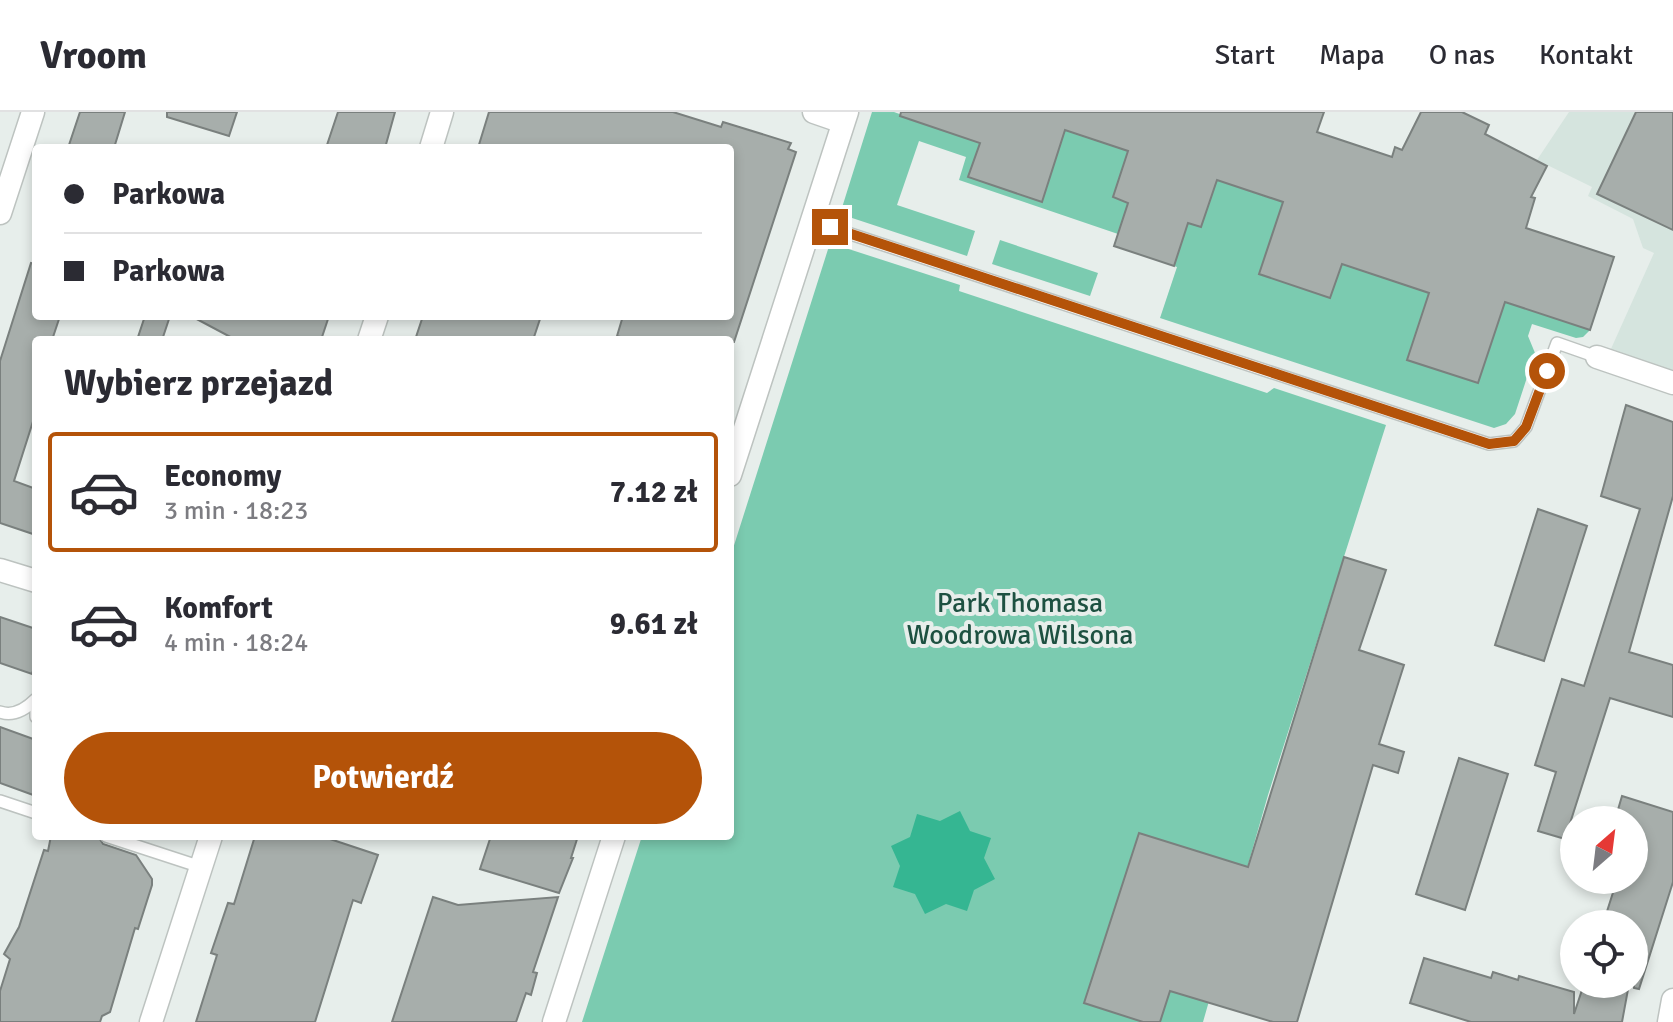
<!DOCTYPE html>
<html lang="pl">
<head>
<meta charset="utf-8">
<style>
	:root { --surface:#fff; --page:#f7f7f7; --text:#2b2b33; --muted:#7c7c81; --line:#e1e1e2; --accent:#b45309 }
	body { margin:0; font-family:Signika,sans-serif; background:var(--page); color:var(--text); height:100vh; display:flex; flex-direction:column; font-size:30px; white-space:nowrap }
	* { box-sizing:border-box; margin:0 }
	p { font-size:26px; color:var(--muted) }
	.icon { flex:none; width:44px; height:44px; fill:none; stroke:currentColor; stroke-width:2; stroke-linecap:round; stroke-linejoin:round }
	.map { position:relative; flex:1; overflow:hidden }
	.sheet { position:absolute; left:32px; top:224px; width:702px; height:504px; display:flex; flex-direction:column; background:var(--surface); border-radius:8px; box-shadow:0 4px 12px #0003 }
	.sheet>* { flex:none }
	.banner { position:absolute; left:32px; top:32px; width:702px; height:176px; border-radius:8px; box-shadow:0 4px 12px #0003; display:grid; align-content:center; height:176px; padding:0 32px; background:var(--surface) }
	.needle { width:52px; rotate:28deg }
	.controls { position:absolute; left:1560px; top:694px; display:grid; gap:16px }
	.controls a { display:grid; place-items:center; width:88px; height:88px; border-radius:50%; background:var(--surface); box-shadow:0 4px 12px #0003; font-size:40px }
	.end { position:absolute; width:36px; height:36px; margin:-18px; border:10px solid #b45309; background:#fff; box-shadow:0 0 0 4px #fff }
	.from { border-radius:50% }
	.banner b { display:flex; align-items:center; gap:28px; height:76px; font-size:30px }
	.banner b+b { border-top:2px solid var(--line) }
	.banner i { width:20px; height:20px; background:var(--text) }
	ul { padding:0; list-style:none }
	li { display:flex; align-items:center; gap:24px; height:120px; margin:0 16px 12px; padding:0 16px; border:4px solid transparent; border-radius:8px }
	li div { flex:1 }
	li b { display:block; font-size:30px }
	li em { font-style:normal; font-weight:700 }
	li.current { border-color:var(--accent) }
	li>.icon { width:72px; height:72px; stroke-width:1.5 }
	h2 { padding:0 32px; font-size:36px; line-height:96px }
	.cta { display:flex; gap:16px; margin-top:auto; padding:16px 32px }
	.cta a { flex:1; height:92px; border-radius:48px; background:var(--accent); color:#fff; font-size:32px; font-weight:700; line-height:92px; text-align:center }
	header { display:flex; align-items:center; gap:48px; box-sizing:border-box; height:112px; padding:0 40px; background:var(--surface); border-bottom:2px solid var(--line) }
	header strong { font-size:38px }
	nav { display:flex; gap:44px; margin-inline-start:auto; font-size:28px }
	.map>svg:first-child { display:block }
</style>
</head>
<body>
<header>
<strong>Vroom</strong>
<nav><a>Start</a><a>Mapa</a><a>O nas</a><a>Kontakt</a></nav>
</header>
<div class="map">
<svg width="1673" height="910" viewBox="0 0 1673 910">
	<rect width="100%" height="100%" fill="#e7eeeb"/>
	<polygon fill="#d5e4de" points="1569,0 1673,0 1673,273 1606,248 1654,141 1643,136 1633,107 1588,84 1592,75 1537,48"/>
	<g fill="#7bcbb0">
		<polygon points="872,0 894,0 980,31 969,65 1042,89 1065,18 1128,39 1113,85 1138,94 1118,122 959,68 966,45 919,29 897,93 975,119 967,144 840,102"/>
		<polygon points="1217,68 1283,90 1260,162 1330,185 1342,152 1429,181 1408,248 1478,271 1505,190 1590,218 1583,225 1576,226 1532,212 1528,224 1535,241 1515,302 1506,312 1494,316 1160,206 1177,155 1174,154 1179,108 1201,115"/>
		<polygon points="1000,128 1098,161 1090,184 992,152"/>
		<polygon points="830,131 960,173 959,179 1267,281 1274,276 1386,313 1268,683 1203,910 582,910 642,724 730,724 730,446"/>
	</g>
	<polygon fill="#35b692" points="960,699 970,719 991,726 984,746 995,767 974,778 967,799 946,792 925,802 915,782 893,775 900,754 891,734 910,725 917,702 940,709"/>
	<g fill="#a7aeab" stroke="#7a807e" stroke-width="2">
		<polygon points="80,0 125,0 114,36 68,36"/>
		<polygon points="167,0 237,0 229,24 167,5"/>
		<polygon points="338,0 395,0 385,36 326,36"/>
		<polygon points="489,0 673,0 721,15 723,10 791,31 788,37 796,40 734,230 630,228 617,224 623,204 730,204 730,36 478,36"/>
		<polygon points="901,0 1324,0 1317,20 1392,45 1395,35 1402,38 1421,0 1462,0 1489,13 1485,22 1547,54 1531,85 1535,86 1526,116 1614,145 1590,218 1505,190 1478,271 1407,248 1429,181 1342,152 1330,186 1259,162 1283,90 1217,68 1201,115 1188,111 1174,154 1114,134 1128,91 1113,85 1128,39 1065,18 1042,90 968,65 980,31 900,4"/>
		<polygon points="1636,0 1673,0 1673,118 1597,82"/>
		<polygon points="31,151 36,152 36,204 60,204 52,228 36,228 36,300 14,369 36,377 36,423 0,411 0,249"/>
		<polygon points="145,204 170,204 162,228 137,228"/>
		<polygon points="191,204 329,204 321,228 236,228"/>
		<polygon points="423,204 541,204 533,228 415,228"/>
		<polygon points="1626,293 1673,310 1673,384 1629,540 1673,553 1673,605 1610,586 1565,727 1538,719 1556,660 1535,653 1562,567 1584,574 1640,397 1601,384"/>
		<polygon points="1538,397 1587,414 1544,549 1495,533"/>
		<polygon points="1344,445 1386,458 1359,538 1404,553 1379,632 1404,640 1398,661 1373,653 1297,910 1273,910 1170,879 1160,910 1143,910 1084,891 1139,721 1248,755"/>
		<polygon points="0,505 36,517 36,548 32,562 0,551"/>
		<polygon points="0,615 36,628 36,684 0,671"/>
		<polygon points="1459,646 1508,662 1465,798 1416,782"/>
		<polygon points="1622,684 1673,700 1673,770 1639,877 1634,876 1634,812 1603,812 1617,768 1634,768 1634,708 1615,708"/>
		<polygon points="51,724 98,724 103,732 136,743 152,767 152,773 138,817 135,816 110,900 102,904 100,910 0,910 0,879 10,847 4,842 19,815 44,738 48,739"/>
		<polygon points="255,724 321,724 378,743 361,791 353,788 315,910 196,910 217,843 211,841 228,791 234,792"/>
		<polygon points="491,724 578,724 571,746 573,746 559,781 480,757"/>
		<polygon points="433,785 458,793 558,785 533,860 537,861 531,883 526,881 516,910 392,910"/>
		<polygon points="1424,846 1491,866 1493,860 1518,868 1519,864 1574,880 1574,902 1584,872 1629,872 1622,910 1471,910 1410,891"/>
	</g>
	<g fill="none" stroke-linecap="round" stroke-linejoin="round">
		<g stroke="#bdc3c0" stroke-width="14">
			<g id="lane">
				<polyline points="811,109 1489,332 1514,329 1526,315 1557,231 1597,245"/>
				<polyline points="36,588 36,605"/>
				<path d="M0 600C14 605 27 596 36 587"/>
				<polyline points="0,689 36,701"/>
				<polyline points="106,724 201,755"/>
			</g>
		</g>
		<g stroke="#bdc3c0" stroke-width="25">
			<g id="street">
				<polyline points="814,0 843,10"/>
				<polyline points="431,36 442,0"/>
				<polyline points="0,101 33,0"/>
				<polyline points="369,228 377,204"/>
				<polyline points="1597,245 1673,271"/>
				<polyline points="730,363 847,0"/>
				<polyline points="0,458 36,469"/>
				<polyline points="151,910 211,724"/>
				<polyline points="554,910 614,724"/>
				<polyline points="1669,910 1673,888"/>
			</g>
		</g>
		<use href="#lane" stroke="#fff" stroke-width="11"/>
		<use href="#street" stroke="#fff" stroke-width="22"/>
	</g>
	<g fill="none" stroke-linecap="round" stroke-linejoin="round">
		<polyline stroke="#b45309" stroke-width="10" points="830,115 1489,332 1514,329 1526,315 1547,259"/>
	</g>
	<g text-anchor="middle" stroke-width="8" stroke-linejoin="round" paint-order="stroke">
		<g font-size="28" fill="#1d5141" stroke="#e7eeeb">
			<text x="1020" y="500">Park Thomasa<tspan x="1020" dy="32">Woodrowa Wilsona</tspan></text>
		</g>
	</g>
</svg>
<div class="controls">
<a><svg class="needle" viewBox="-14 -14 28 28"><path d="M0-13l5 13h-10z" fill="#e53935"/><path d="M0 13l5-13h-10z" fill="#7c7c81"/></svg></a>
<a><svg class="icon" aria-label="locate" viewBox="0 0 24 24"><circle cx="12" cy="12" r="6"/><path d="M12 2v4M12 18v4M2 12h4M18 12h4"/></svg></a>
</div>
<i class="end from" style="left:1547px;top:259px"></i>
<i class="end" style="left:830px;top:115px"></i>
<div class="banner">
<b><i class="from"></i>Parkowa</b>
<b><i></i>Parkowa</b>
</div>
<section class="sheet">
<h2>Wybierz przejazd</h2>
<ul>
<li class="current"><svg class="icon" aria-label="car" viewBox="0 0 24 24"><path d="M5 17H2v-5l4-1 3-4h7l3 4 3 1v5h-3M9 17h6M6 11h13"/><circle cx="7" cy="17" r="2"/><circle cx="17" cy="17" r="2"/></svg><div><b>Economy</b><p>3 min · 18:23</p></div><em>7.12 zł</em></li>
<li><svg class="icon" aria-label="car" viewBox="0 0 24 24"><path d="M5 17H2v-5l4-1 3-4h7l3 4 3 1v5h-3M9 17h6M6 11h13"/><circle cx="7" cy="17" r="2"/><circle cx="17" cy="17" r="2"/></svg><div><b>Komfort</b><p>4 min · 18:24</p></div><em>9.61 zł</em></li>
</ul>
<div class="cta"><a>Potwierdź</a></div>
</section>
</div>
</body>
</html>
